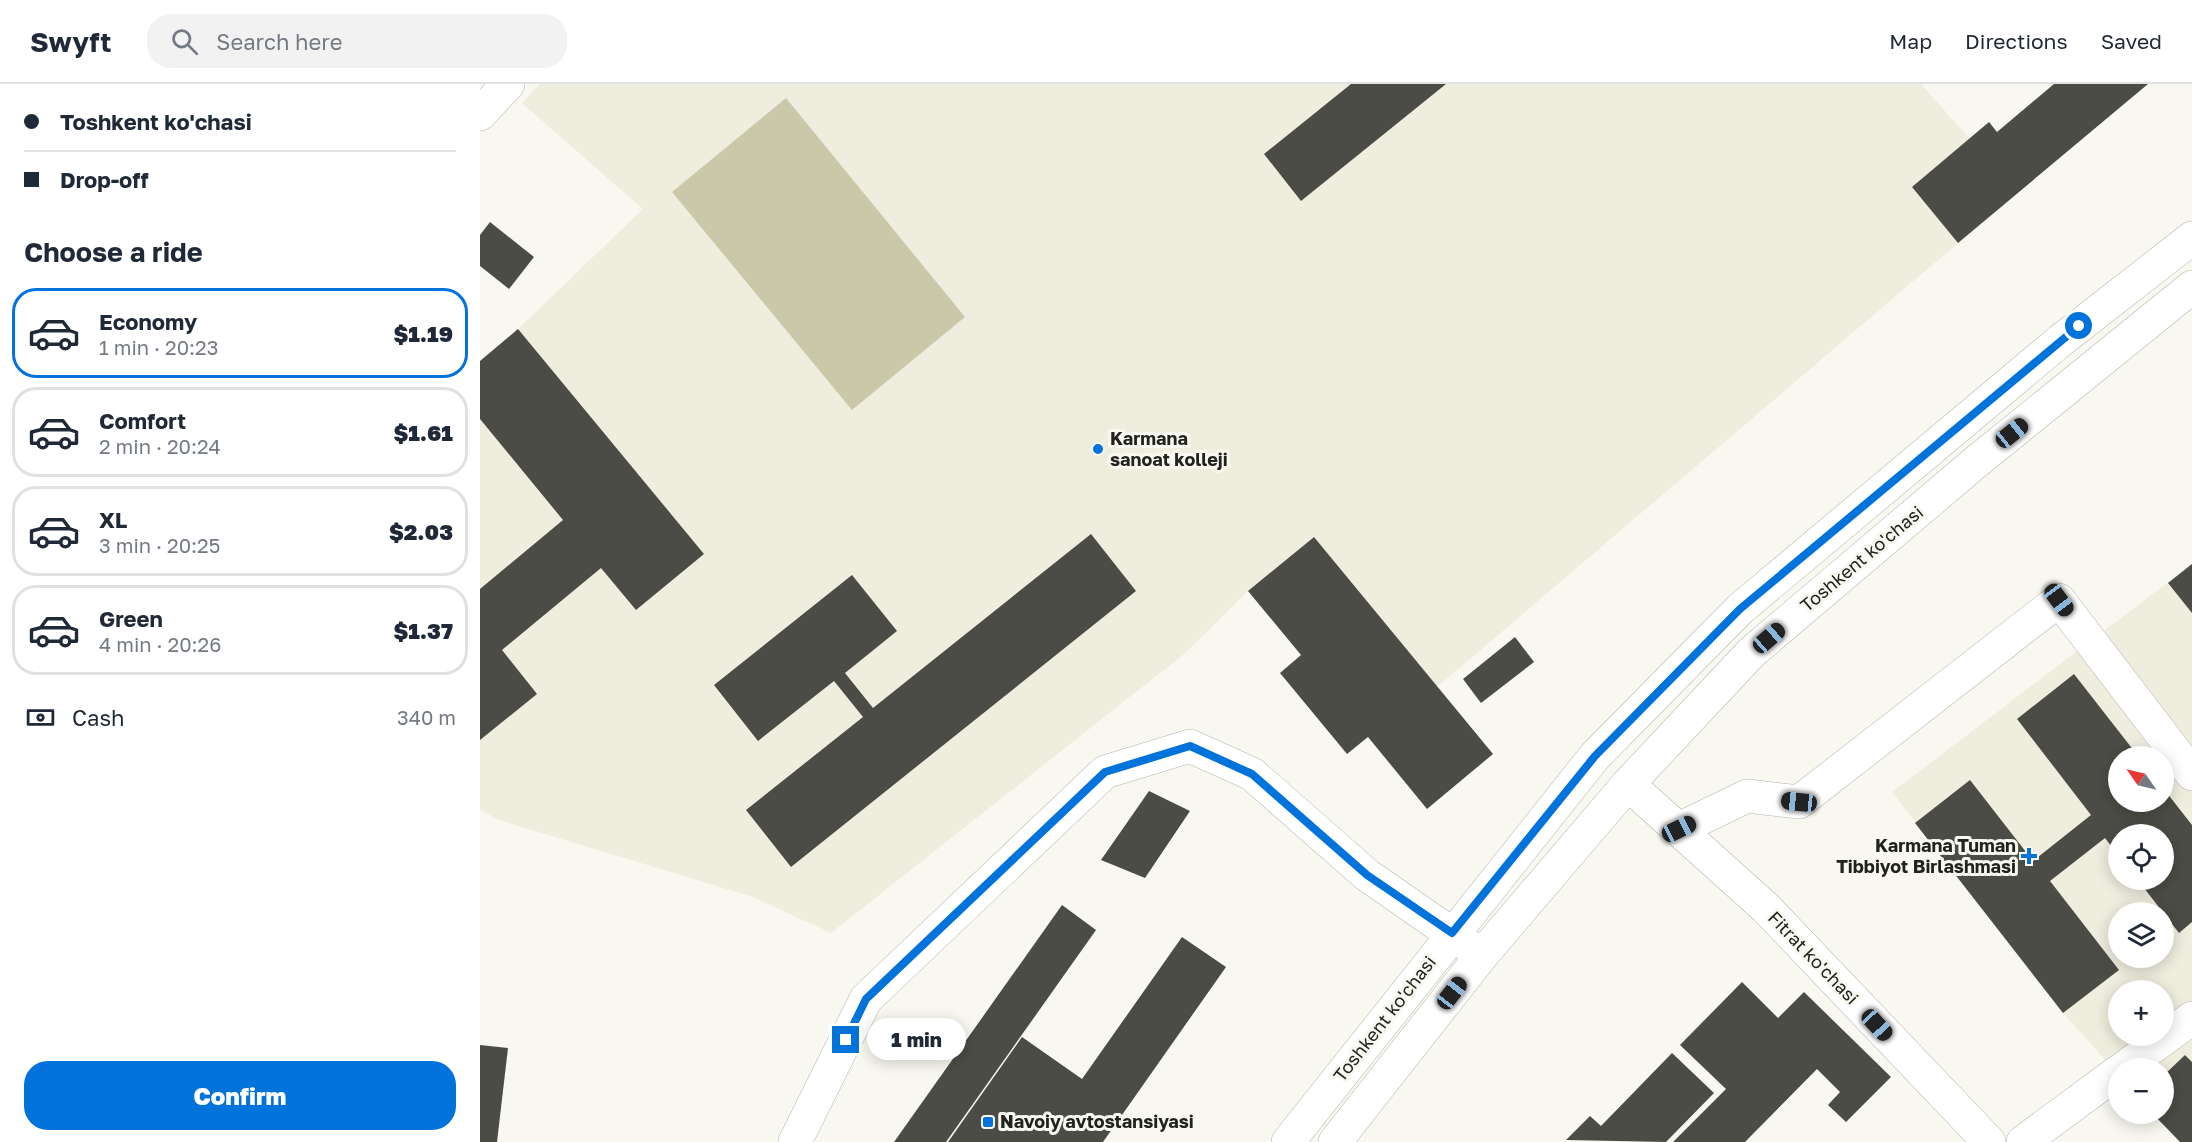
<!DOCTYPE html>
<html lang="en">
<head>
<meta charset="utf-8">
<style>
	:root { --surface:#fff; --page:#f2f2f3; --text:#1f2937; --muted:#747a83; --line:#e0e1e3; --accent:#0173da }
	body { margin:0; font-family:"Golos Text",sans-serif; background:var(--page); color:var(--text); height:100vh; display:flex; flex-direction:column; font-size:22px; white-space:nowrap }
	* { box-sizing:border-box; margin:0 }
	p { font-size:20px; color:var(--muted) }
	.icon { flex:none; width:33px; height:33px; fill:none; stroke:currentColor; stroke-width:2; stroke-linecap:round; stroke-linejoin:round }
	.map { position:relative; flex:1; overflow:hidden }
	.sheet { display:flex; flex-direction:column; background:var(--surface); width:480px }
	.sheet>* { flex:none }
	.top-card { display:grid; align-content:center; height:132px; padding:0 24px; background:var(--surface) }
	.needle { width:39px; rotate:304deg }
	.controls { position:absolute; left:1628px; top:662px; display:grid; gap:12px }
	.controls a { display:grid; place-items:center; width:66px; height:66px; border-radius:50%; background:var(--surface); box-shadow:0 3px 15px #0003; font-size:30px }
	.end { position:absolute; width:27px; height:27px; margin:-14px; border:8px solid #0173da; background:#fff; box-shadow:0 0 0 3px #fff }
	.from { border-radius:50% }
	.bubble { position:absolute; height:42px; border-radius:21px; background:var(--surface); box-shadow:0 3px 15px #0003; font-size:20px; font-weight:800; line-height:42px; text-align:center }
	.car { position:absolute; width:18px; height:36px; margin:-18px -9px; border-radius:8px; box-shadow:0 0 4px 2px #0007; background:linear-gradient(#222 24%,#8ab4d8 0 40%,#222 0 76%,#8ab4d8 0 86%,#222 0) }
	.top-card b { display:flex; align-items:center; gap:21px; height:57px; font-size:22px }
	.top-card b+b { border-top:2px solid var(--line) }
	.top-card i { width:15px; height:15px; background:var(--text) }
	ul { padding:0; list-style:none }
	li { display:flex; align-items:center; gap:18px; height:90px; margin:0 12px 9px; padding:0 12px; border:3px solid var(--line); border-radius:24px }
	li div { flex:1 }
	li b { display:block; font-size:22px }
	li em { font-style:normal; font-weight:800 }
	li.on { border-color:var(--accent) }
	li>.icon { width:54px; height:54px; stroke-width:1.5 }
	h2 { padding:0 24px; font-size:27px; line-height:72px }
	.pay { display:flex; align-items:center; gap:15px; height:66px; padding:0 24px; font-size:22px }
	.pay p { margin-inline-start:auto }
	.button { display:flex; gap:12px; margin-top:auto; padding:12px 24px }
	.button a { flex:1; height:69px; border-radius:24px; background:var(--accent); color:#fff; font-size:24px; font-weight:800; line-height:69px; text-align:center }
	header { display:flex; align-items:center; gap:36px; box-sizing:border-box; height:84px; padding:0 30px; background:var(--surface); border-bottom:2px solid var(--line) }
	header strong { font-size:28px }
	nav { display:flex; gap:33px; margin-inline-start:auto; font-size:21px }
	.search { width:420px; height:54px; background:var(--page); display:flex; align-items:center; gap:15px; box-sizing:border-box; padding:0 21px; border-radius:24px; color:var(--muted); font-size:22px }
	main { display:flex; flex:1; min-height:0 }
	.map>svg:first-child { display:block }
</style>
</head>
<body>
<header>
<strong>Swyft</strong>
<div class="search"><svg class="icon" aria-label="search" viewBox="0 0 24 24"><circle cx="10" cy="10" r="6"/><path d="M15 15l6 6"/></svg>Search here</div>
<nav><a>Map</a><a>Directions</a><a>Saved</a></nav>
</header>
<main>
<section class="sheet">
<div class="top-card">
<b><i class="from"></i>Toshkent ko'chasi</b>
<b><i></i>Drop-off</b>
</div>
<h2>Choose a ride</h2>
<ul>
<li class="on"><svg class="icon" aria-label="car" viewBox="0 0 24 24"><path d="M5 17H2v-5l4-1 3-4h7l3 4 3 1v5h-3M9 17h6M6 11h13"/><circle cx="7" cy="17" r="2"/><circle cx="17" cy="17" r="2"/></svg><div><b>Economy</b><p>1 min · 20:23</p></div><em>$1.19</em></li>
<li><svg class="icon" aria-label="car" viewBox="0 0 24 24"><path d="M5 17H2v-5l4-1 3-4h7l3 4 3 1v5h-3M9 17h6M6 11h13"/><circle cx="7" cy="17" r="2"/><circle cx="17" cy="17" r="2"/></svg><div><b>Comfort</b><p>2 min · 20:24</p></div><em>$1.61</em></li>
<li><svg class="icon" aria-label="car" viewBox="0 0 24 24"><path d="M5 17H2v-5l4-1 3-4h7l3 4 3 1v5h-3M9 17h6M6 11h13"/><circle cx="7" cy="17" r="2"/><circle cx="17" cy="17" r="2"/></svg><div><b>XL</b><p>3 min · 20:25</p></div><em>$2.03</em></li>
<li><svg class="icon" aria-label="car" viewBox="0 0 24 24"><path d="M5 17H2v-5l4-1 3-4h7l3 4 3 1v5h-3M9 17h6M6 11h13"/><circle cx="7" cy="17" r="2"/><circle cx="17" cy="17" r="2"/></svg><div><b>Green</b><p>4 min · 20:26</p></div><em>$1.37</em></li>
</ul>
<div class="pay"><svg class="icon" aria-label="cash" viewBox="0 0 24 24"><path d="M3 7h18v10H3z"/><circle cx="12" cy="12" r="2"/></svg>Cash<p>340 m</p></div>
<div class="button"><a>Confirm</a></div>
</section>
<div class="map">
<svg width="1712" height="1058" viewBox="0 0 1712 1058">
	<rect width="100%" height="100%" fill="#f9f8f0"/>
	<g fill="#eeedde" fill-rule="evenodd">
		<polygon points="60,0 1441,0 1490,55 1432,103 1478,159 957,603 833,453 768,507 704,570 351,849 273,813 16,735 0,725 0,277 38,245 163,125 42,19"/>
		<path d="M1712 480V1058L1683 1029V984H1638V990L1583 929 1412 708ZM1638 672H1683V717H1638ZM1638 750H1683V795H1638ZM1638 828H1683V873H1638ZM1638 906H1683V951H1638Z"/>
	</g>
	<polygon fill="#c9c8a9" points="306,14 485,233 372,326 192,108"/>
	<g fill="#4c4c46">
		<polygon points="871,0 966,0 821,117 784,70"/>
		<polygon points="1574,0 1668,0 1478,159 1432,103 1509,38 1517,48"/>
		<polygon points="10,138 54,173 29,205 0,182 0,151"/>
		<polygon points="38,245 224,470 156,526 121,484 22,566 57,610 0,656 0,505 83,436 0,335 0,277"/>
		<polygon points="611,450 656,507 311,783 266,726 383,633 354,597 278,657 234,601 372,491 417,547 365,589 393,624"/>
		<polygon points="834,453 1013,670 947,725 888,653 867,670 800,589 821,571 768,507"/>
		<polygon points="1712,480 1712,529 1688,499"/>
		<polygon points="1035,553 1054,578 1001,619 983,595"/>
		<polygon points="1594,590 1658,672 1638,672 1638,717 1683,717 1683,704 1712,741 1712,838 1699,849 1657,795 1683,795 1683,750 1638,750 1638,771 1625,754 1570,797 1639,886 1583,929 1435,739 1490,696 1553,777 1611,731 1537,635"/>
		<polygon points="669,707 710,727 665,794 621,776"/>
		<polygon points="582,821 616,846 466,1058 414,1058"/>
		<polygon points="702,853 746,883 623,1058 468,1058 542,953 602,995"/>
		<polygon points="1262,898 1298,934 1324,908 1411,993 1366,1038 1348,1021 1360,1008 1337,985 1265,1058 1193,1058 1246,1005 1200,961"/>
		<polygon points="0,961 28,964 17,1058 0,1058"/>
		<polygon points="1192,969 1234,1009 1186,1058 1086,1056 1110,1032 1121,1042"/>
		<polygon points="1705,971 1712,978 1712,1058 1700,1058 1672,1029 1683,1029 1683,992"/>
	</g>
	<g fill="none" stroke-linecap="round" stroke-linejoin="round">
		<g stroke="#b5b5ad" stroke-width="34">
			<g id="street">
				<polyline points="0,30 28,0"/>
				<polyline points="1148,700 1286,824 1509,1058"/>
				<polyline points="1199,745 1267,712 1319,718 1579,516 1712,690"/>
				<polyline points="1644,984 1712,934"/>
				<polyline points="315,1058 386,915 625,688 710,662 772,690 887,791 1002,871"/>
				<polyline points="1543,1058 1638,988"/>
			</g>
		</g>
		<g stroke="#b5b5ad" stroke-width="34">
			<g id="highway">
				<polyline points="808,1058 1115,672 1260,525 1580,257 1712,154"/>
				<polyline points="855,1058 1002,871 1148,700 1272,568 1496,378 1712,203"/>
			</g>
		</g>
		<use href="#street" stroke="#fff" stroke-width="33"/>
		<use href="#highway" stroke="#fff" stroke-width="33"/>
	</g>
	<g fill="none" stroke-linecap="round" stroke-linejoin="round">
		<polyline stroke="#0173da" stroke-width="8" points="366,956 386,915 625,688 710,662 772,690 887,791 972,849 1115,672 1260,525 1599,242"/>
	</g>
	<g fill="#0173da" stroke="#f9f8f0" stroke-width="2">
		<circle cx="618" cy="365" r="6"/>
		<path d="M1546 763h6v6h6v6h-6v6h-6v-6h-6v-6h6z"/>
		<rect x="502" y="1032" width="12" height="12" rx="3"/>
	</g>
	<g text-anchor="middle" stroke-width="6" stroke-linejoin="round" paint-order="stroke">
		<g font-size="18" font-weight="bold" fill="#22221f" stroke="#f9f8f0" text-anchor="start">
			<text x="630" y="361">Karmana<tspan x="630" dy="21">sanoat kolleji</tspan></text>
			<text x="1536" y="768" text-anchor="end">Karmana Tuman<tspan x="1536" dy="21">Tibbiyot Birlashmasi</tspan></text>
			<text x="520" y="1044">Navoiy avtostansiyasi</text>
		</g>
		<g font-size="18" fill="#22221f" stroke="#f9f8f0">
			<text transform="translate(1382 475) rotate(-40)" y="6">Toshkent ko'chasi</text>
			<text transform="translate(1333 874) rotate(46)" y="6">Fitrat ko'chasi</text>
			<text transform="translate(905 935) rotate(-52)" y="6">Toshkent ko'chasi</text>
		</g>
	</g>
</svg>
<div class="controls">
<a><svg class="needle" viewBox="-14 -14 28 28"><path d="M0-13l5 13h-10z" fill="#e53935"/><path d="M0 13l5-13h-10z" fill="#747a83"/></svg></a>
<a><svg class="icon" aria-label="locate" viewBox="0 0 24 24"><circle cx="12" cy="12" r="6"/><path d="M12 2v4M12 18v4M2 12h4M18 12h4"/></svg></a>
<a><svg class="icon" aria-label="layers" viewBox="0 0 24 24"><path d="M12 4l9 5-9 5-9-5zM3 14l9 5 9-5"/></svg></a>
<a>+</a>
<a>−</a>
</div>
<i class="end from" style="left:1599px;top:242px"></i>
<i class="end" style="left:366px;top:956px"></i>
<div class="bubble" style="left:387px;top:934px;width:99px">1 min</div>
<i class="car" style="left:1532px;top:349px;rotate:51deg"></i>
<i class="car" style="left:1579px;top:516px;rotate:143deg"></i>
<i class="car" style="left:1289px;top:554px;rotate:49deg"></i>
<i class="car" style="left:1319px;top:718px;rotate:276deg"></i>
<i class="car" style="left:1199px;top:745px;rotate:64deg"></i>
<i class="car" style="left:972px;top:909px;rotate:38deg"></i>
<i class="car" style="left:1397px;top:941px;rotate:137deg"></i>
</div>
</main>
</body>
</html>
